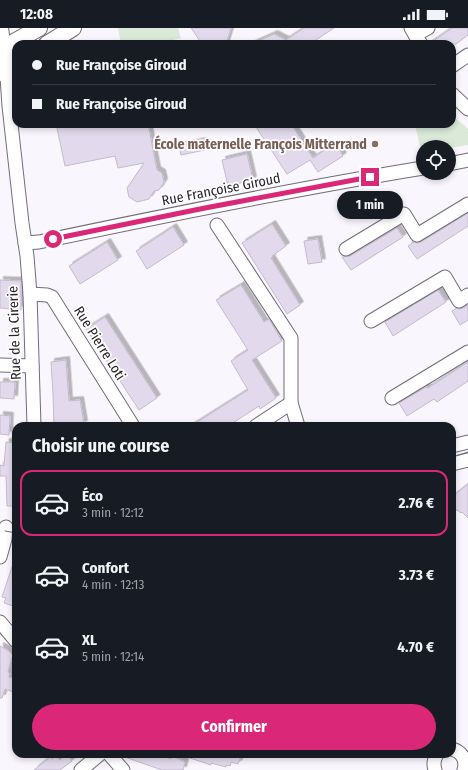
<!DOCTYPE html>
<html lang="fr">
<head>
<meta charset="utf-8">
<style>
	:root { --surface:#171b24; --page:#20242c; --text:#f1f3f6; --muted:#9ea1a6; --line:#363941; --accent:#db2777 }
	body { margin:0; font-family:"Fira Sans Condensed",sans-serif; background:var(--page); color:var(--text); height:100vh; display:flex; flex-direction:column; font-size:15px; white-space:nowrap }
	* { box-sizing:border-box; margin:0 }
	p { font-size:13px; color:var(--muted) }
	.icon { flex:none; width:22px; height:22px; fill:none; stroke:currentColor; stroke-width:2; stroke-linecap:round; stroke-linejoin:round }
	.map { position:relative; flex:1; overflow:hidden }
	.panel { position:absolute; left:12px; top:394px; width:444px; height:336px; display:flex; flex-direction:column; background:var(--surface); border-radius:12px; box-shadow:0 2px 6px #0003 }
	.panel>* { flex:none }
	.banner { position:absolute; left:12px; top:12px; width:444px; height:88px; border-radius:12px; box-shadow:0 2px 6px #0003; display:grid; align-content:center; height:88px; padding:0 20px; background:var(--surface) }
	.buttons { position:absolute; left:416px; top:112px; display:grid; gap:8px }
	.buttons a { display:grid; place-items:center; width:40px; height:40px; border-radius:50%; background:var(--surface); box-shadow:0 2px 6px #0003; font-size:20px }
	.end { position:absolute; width:18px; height:18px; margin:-9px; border:5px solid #db2777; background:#fff; box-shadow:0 0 0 2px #fff }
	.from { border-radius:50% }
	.bubble { position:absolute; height:28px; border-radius:14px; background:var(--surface); box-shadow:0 2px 6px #0003; font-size:13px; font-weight:700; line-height:28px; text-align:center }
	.banner b { display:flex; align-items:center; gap:14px; height:38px; font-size:15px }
	.banner b+b { border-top:1px solid var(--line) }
	.banner i { width:10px; height:10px; background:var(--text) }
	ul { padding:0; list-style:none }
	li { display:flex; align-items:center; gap:12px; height:66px; margin:0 8px 6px; padding:0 12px; border:2px solid transparent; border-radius:12px }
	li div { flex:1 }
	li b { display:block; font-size:15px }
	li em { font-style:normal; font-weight:700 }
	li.selected { border-color:var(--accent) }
	li>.icon { width:36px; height:36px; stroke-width:1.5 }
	h2 { padding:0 20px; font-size:18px; line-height:48px }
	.cta { display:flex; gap:8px; margin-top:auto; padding:8px 20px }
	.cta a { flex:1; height:46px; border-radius:24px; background:var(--accent); color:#fff; font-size:16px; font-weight:700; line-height:46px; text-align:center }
	.status { display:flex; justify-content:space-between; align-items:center; height:28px; padding:0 20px; background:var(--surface); direction:ltr }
	.status svg { height:11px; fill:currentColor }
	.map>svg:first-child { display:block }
</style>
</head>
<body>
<div class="status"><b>12:08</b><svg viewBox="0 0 49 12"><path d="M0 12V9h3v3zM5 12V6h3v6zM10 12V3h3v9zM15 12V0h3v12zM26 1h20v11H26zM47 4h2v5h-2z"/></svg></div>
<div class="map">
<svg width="468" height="742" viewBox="0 0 468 742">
	<defs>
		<filter id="shadow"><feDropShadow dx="3.5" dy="-3.5" stdDeviation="0" flood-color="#0004"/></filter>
	</defs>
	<rect width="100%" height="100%" fill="#f9f6fd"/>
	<g fill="#dae9d8">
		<polygon points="118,0 178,0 181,10 158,16 121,16"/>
		<polygon points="452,87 468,101 468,117 449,120 423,119 423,124 421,124 415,96 452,96"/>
	</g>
	<g fill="#e2daec" stroke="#c3bbcd" filter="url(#shadow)">
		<polygon points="191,0 231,0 226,16 202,16"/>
		<polygon points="304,0 334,0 310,16 252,16 274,6 286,12"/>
		<polygon points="452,0 468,0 468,7 456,16 429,16"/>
		<polygon points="78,96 148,96 157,142 162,145 164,154 159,162 154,163 149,171 137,174 129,169 127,160 144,135 118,140 115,128 65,138 57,100"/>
		<polygon points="254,96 291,96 313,130 335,115 343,128 318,144 310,132 287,146"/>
		<polygon points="203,113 205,122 181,127 179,118"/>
		<polygon points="247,126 253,152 228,158 222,132"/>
		<polygon points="468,185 468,198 417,231 408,218 414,214 418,215 421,214"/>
		<polygon points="272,196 286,218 272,228 273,229 271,230 300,277 287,286 242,215"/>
		<polygon points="173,199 184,217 147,241 136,223"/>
		<polygon points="397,200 403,209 351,242 342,229 350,228"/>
		<polygon points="318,211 322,234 308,236 304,213"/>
		<polygon points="107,214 118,232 80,256 69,238"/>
		<polygon points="0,252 21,253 21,282 0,280"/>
		<polygon points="241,257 264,294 269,291 282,313 252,332 276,370 260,381 259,378 228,398 191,398 248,362 231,333 248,322 216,272"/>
		<polygon points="438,262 446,274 393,308 385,294"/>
		<polygon points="468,277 468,292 460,297 452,283 457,280 460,281 463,280"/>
		<polygon points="105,289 157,370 139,382 86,301"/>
		<polygon points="66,332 69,373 80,372 84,396 71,398 54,398 53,366 51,334"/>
		<polygon points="468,334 468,353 437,374 434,371 407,388 399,375 426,359 428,360"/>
		<polygon points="0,354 15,354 14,371 0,370"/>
		<polygon points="0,387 10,388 9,407 0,406"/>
		<polygon points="6,414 16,415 16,478 7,478 6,448 0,448 0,437 4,438"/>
		<polygon points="468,456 468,490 462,484 461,485 457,482 452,486 452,469"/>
		<polygon points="14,533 16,533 16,579 4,575 6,570 2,569"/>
		<polygon points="0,618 9,623 13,627 8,644 10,645 9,649 16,651 16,665 5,661 2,670 0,670"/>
		<polygon points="67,726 72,733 60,742 34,742 50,729 52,731 56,728 60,732"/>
		<polygon points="120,726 157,726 171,731 172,728 185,734 183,742 162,742 122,728"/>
		<polygon points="184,726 242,726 238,736 231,734 230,738 226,737 226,739 211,735 211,737 184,728"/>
	</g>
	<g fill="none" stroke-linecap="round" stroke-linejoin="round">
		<g stroke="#726b7b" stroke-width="15">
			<g id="minor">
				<polyline points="411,0 421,16"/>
				<polyline points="415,7 428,0"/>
				<polyline points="5,20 9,78 22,195 27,228 30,266 34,398"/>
				<polyline points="452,38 468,27"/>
				<polyline points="452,66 468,81"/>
				<polyline points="449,136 468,132"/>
				<polyline points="217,197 291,310 291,375 298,398"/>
				<path d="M25 215 39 214C167 187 294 161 423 140"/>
				<polyline points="346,221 404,186 417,207 468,176"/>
				<polyline points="30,266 47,267 52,269 133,398"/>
				<polyline points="371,293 445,249 459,273 468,267"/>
				<polyline points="0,337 32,338"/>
				<polyline points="392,370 468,324"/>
				<polyline points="256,398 291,375"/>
				<polyline points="452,418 468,414"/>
				<polyline points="452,436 468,432"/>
				<polyline points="0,529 5,511 6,499"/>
				<polyline points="0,594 16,613"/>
				<path d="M452 721C462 724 467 732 464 742"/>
				<polyline points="109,726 123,742"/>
				<polyline points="81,742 100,726"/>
				<path d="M435 742C433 736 434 731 437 726"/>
			</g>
		</g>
		<g stroke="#726b7b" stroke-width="18">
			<g id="major">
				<polyline points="0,0 2,14 5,20 14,23"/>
				<polyline points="47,16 73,0"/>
				<polyline points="0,22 39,0"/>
				<polyline points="0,45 16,35"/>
			</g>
		</g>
		<use href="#minor" stroke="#fff" stroke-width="13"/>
		<use href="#major" stroke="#fff" stroke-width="16"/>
		<g stroke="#76737a" stroke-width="1">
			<polyline points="452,429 468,424"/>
			<polyline points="5,503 16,505"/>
		</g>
	</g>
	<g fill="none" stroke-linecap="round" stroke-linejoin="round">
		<polyline stroke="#db2777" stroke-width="5" points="53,211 205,180 370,149"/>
	</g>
	<circle fill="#8d6e63" stroke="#fff" stroke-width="1.5" cx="375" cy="116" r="4"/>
	<g text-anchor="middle" stroke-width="3.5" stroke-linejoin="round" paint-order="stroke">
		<g font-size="14" font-weight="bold" fill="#785e54" stroke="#fff" text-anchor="end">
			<text x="367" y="121">École maternelle François Mitterrand</text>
		</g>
		<g font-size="14" fill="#28252c" stroke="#fff">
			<text transform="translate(221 161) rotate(-11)" y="5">Rue Françoise Giroud</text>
			<text transform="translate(14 305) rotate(-92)" y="5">Rue de la Cirerie</text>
			<text transform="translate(100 315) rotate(58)" y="5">Rue Pierre Loti</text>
		</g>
	</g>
</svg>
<div class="buttons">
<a><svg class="icon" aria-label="locate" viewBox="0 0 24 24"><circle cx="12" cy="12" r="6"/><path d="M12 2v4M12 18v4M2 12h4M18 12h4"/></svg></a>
</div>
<i class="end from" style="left:53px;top:211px"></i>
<i class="end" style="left:370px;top:149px"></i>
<div class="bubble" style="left:337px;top:163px;width:66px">1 min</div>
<div class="banner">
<b><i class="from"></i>Rue Françoise Giroud</b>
<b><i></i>Rue Françoise Giroud</b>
</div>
<section class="panel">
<h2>Choisir une course</h2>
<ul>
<li class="selected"><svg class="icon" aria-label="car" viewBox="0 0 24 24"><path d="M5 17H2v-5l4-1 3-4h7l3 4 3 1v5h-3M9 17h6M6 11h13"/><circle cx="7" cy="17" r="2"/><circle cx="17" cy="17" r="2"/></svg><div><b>Éco</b><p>3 min · 12:12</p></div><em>2.76 €</em></li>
<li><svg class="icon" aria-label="car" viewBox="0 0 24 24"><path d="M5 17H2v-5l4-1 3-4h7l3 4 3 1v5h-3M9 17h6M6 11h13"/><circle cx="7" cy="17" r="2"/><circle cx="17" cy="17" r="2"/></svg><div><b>Confort</b><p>4 min · 12:13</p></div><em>3.73 €</em></li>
<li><svg class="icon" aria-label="car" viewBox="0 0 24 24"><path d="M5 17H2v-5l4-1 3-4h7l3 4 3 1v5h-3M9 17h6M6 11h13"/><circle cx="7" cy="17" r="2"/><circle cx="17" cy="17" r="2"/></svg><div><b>XL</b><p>5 min · 12:14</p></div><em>4.70 €</em></li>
</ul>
<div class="cta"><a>Confirmer</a></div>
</section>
</div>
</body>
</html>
